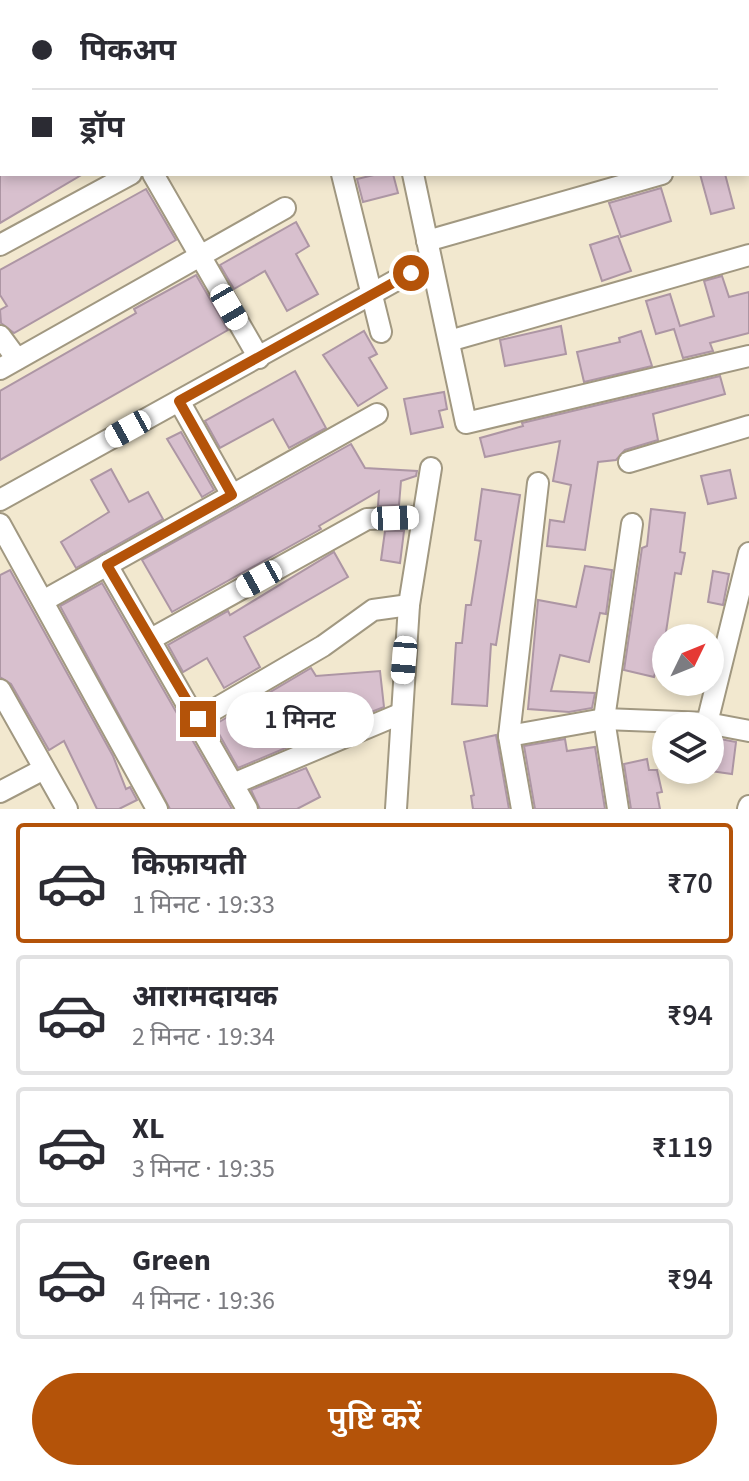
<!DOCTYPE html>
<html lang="hi">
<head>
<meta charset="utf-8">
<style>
	:root { --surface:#fff; --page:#f2f2f3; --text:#2b2b33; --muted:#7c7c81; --line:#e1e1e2; --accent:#b45309 }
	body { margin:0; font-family:"Source Sans 3","Noto Sans Devanagari",sans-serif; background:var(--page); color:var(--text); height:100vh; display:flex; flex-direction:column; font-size:30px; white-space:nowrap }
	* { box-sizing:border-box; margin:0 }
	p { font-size:26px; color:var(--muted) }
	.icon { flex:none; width:44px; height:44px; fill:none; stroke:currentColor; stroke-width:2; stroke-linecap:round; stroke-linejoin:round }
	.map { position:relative; height:809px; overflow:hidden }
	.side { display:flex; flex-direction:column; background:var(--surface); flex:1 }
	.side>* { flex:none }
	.guide { position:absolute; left:0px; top:0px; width:750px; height:176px; box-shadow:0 4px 12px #0003; display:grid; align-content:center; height:176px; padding:0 32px; background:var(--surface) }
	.needle { width:52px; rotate:47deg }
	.fabs { position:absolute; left:652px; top:624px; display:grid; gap:16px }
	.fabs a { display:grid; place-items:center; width:72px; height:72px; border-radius:50%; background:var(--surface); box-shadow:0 4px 12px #0003; font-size:40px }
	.end { position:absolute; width:36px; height:36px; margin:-18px; border:10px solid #b45309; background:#fff; box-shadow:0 0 0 4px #fff }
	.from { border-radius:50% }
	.bubble { position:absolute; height:56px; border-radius:28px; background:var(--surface); box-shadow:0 4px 12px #0003; font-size:26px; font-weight:600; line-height:56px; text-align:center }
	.car { position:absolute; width:24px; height:48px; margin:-24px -12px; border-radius:10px; box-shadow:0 0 6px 2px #0007; background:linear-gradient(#fff 24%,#345 0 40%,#fff 0 76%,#345 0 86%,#fff 0) }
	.guide b { display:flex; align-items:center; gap:28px; height:76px; font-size:30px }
	.guide b+b { border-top:2px solid var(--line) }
	.guide i { width:20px; height:20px; background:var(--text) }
	ul { padding:14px 0 0; list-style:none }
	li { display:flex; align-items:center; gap:24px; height:120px; margin:0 16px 12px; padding:0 16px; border:4px solid var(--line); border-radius:8px }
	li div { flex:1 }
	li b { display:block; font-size:30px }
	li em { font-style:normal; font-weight:600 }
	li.selected { border-color:var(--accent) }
	li>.icon { width:72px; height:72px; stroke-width:1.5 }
	.primary-button { display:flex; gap:16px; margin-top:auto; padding:16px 32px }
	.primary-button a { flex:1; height:92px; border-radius:48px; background:var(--accent); color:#fff; font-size:32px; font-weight:600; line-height:92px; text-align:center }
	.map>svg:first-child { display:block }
</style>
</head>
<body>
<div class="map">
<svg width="749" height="809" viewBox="0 0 749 809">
	<rect width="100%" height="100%" fill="#f2e8cf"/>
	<g fill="#d8c0ce" stroke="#ad96a4" stroke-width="2">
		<polygon points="0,174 83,174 0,223"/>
		<polygon points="378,174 393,174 398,193 363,202 357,179"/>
		<polygon points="700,174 725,174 734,208 711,214"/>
		<polygon points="661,188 671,221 621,237 609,203"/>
		<polygon points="146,189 176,240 14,333 1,323 0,310 7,306 0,295 0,270"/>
		<polygon points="296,222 309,246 296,254 318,294 287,311 265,271 234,289 220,265"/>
		<polygon points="618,236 631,271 602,281 590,245"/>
		<polygon points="196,275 228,330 0,460 0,391 136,313 134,309"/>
		<polygon points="722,276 729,297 749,292 749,333 710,343 713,351 683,358 674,329 656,334 646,301 670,294 680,326 714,316 704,281"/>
		<polygon points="561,326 566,354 505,366 500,340"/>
		<polygon points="364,331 377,354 369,358 387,388 358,406 323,355"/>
		<polygon points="641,331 652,366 584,382 577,352 620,342 619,338"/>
		<polygon points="295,371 326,428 289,448 273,419 220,448 205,421"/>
		<polygon points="720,376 725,394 653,414 658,440 625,450 616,460 598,462 585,550 547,546 550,520 564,522 571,485 553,481 560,441 485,457 480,438 523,426 522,423"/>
		<polygon points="444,392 447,409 439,411 443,427 411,434 404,399"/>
		<polygon points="181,432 214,490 202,497 167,439"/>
		<polygon points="351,444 365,468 417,471 416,476 401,481 399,505 378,506 379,491 319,526 321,529 172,612 142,560"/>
		<polygon points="111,469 129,502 148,492 163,519 76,568 61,542 109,512 91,480"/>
		<polygon points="730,470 736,498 708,504 701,476"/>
		<polygon points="482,489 520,495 496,645 491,644 487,706 452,704 456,643 462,643 466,605 471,605 481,541 475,540"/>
		<polygon points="651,509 685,513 680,552 685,553 681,574 675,573 666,632 654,677 624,670 642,548 647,546"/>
		<polygon points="385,531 404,531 400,563 381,560"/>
		<polygon points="334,552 348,577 244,637 260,667 224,688 207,658 183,672 168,645 228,611 230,615"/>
		<polygon points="585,566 612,570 606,614 600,613 589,662 560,655 551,691 595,693 592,708 569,712 528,709 538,600 576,607"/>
		<polygon points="10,570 113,756 126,789 130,787 137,800 119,809 97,809 64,741 49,750 11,684 0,677 0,575"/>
		<polygon points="713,571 729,574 723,605 708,602"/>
		<polygon points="102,583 232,809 170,809 60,606"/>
		<polygon points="311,668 316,676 380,671 384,707 356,718 340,720 300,742 238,768 214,725"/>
		<polygon points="496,735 509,809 473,809 471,796 474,795 464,742"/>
		<polygon points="710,737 736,742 732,774 710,771"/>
		<polygon points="565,739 567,751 595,747 605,809 535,809 524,746"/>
		<polygon points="647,759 649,770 657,770 662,792 657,793 660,809 631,809 624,764"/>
		<polygon points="306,768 320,797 297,809 260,809 251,790"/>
	</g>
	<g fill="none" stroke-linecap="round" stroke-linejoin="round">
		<g stroke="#a19881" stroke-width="24">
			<g id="minor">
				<polyline points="24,0 28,2"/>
				<polyline points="249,0 253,2"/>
				<polyline points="310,0 310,2"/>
				<polyline points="383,0 383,2"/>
				<polyline points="501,0 502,2"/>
				<polyline points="695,0 695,2"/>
				<polyline points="71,2 72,0"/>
				<polyline points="530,2 538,0"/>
				<polyline points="0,18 2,17"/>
				<polyline points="748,49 749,49"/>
				<polyline points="0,134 2,133"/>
				<polyline points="748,158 749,163"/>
				<polyline points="153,174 259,358"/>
				<polyline points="342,174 381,332"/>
				<polyline points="413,174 466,423 749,356"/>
				<polyline points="427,241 662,174"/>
				<polyline points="0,245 131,174"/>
				<polyline points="0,336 17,359"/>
				<polyline points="449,341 749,255"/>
				<polyline points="0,369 285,208"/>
				<polyline points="179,401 232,495"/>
				<polyline points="629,462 749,426"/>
				<polyline points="0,500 431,261"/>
				<polyline points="0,524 157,809"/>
				<polyline points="107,565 247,809"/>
				<polyline points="43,601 377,414"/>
				<polyline points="151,639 367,519 423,517"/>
				<polyline points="0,690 67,809"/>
				<polyline points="198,719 323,646 373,610 409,605"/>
				<polyline points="707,723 749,553"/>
				<polyline points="509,736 604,719 707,723 749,731"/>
				<polyline points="233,784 400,714"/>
				<polyline points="0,792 44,769"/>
				<polyline points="396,809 409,605 431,468"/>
				<polyline points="522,809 509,736 538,483"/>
				<polyline points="618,809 604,719 632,524"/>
				<polyline points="748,809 749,806"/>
			</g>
		</g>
		<use href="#minor" stroke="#fff" stroke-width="20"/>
	</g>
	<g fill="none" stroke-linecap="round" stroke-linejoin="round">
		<polyline stroke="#b45309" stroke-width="10" points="198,719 107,565 232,495 179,401 411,273"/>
	</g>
</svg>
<div class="fabs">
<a><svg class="needle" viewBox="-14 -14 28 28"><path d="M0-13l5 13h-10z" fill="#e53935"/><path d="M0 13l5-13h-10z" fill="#7c7c81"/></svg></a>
<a><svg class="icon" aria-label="layers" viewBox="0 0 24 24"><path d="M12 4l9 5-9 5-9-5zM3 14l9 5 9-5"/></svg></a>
</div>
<i class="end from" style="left:411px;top:273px"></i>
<i class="end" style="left:198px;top:719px"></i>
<div class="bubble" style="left:226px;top:692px;width:148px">1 मिनट</div>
<i class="car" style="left:229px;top:307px;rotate:150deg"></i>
<i class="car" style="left:128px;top:429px;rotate:241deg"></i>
<i class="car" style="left:395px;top:518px;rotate:88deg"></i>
<i class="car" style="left:259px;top:579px;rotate:241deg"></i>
<i class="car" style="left:404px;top:660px;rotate:185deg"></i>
<div class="guide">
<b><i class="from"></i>पिकअप</b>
<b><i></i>ड्रॉप</b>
</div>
</div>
<section class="side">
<ul>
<li class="selected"><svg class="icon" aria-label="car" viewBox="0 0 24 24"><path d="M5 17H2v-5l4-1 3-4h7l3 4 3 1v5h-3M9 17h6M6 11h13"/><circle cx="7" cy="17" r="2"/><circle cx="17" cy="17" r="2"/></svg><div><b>किफ़ायती</b><p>1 मिनट · 19:33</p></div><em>₹70</em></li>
<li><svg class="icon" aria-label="car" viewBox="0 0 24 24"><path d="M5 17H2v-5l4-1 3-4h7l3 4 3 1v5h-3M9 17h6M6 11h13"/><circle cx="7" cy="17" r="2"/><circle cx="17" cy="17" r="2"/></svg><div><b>आरामदायक</b><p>2 मिनट · 19:34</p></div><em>₹94</em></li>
<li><svg class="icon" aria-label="car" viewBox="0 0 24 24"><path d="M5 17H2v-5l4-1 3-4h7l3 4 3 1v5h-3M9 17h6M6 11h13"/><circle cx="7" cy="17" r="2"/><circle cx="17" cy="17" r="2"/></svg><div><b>XL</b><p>3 मिनट · 19:35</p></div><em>₹119</em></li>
<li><svg class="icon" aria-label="car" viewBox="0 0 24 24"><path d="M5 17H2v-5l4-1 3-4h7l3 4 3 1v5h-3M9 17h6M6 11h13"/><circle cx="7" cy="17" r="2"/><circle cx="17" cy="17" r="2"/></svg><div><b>Green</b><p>4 मिनट · 19:36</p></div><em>₹94</em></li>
</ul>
<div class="primary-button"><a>पुष्टि करें</a></div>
</section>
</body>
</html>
